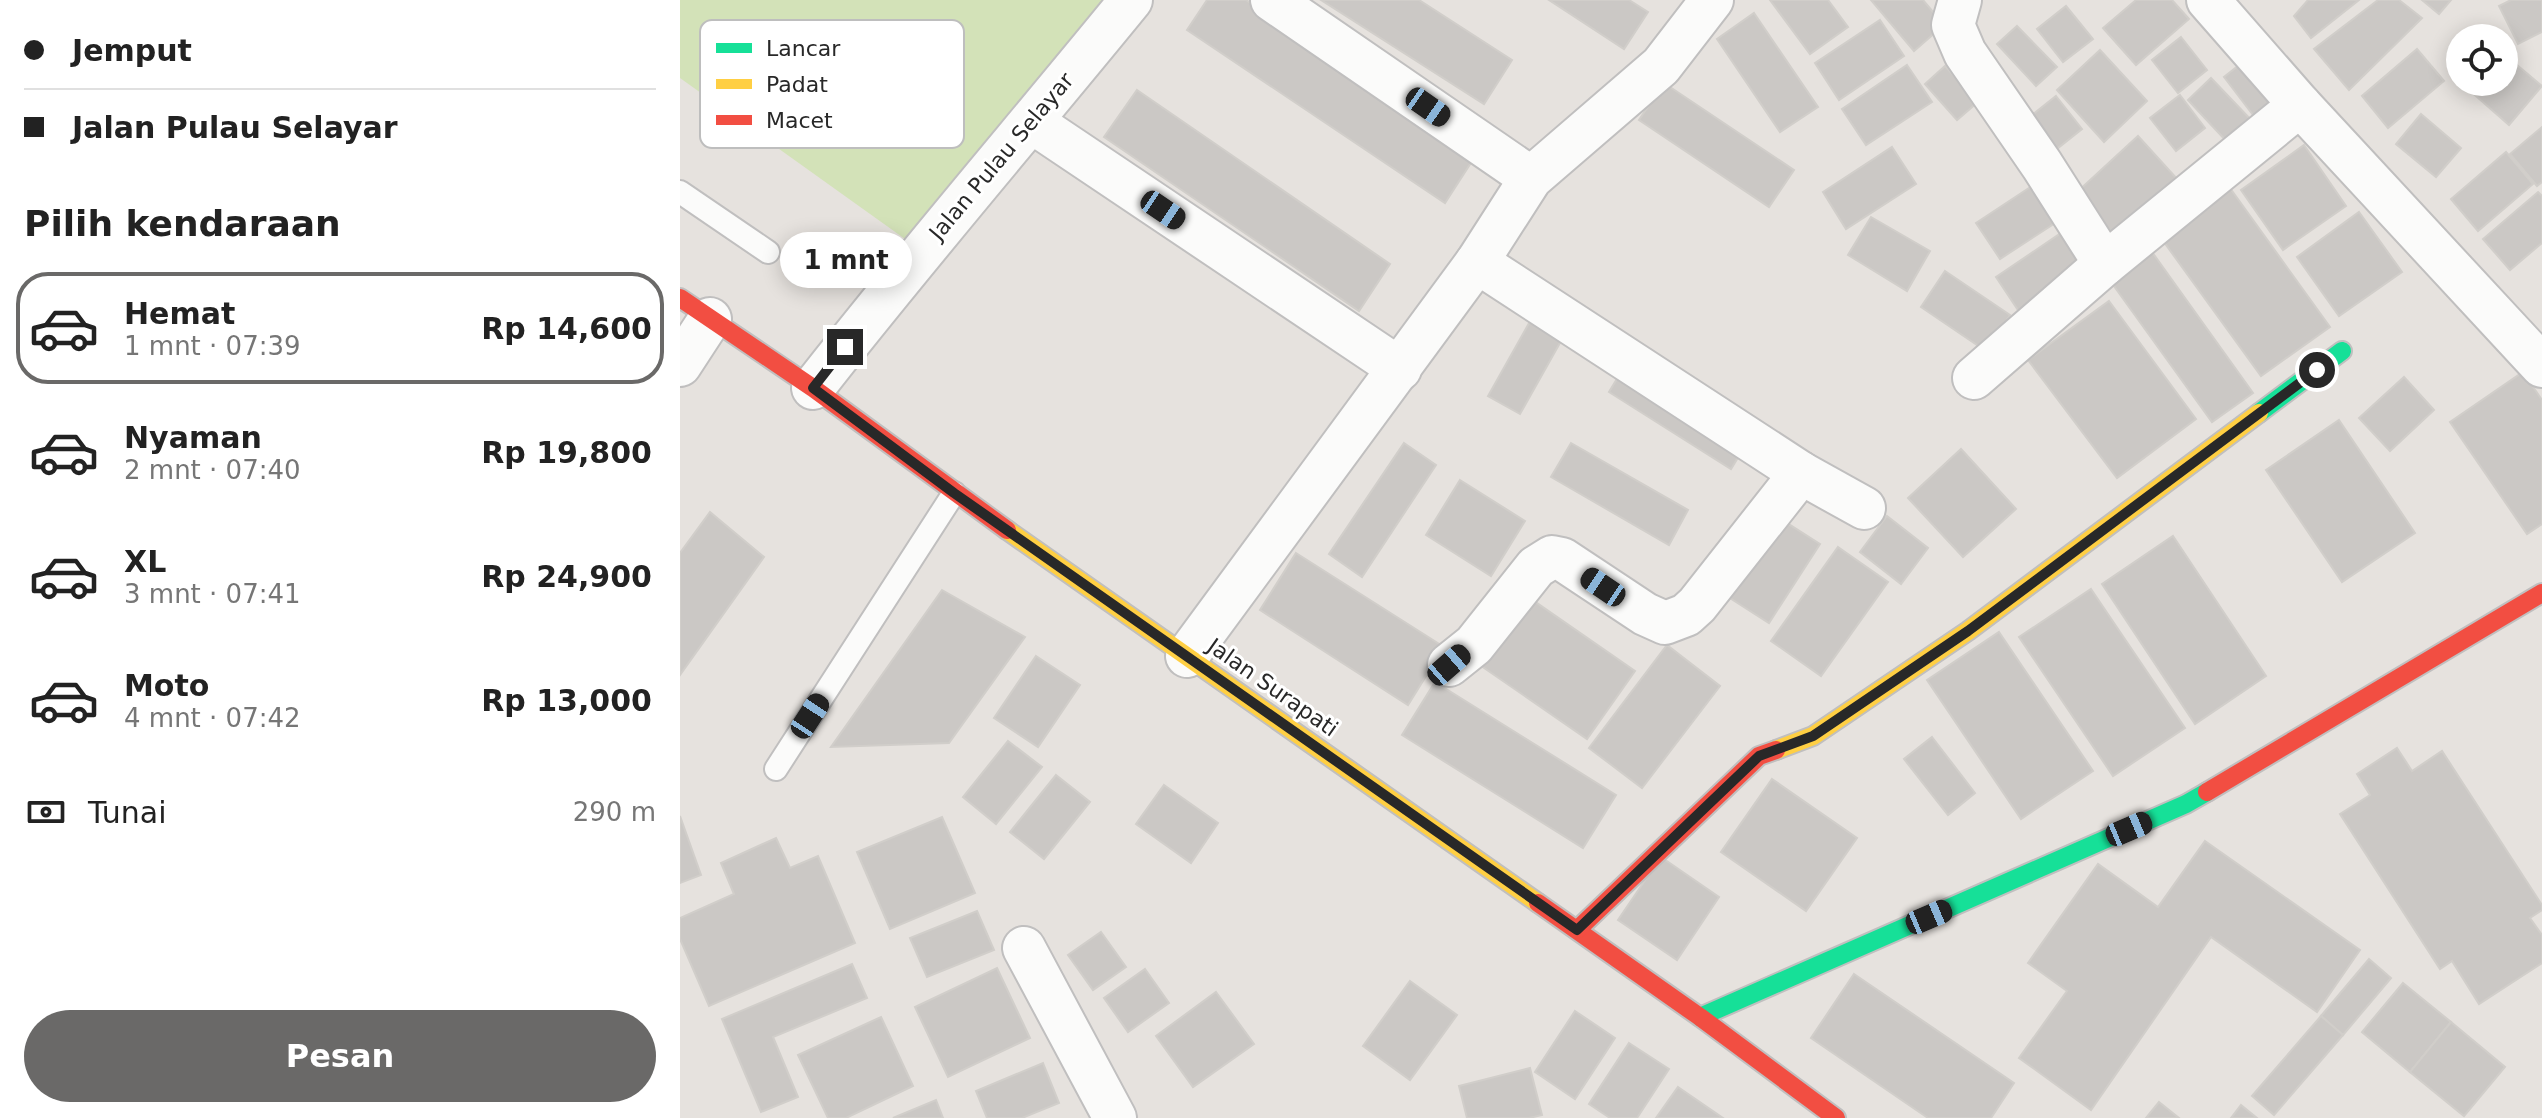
<!DOCTYPE html>
<html lang="id">
<head>
<meta charset="utf-8">
<style>
	:root { --surface:#fff; --page:#f2f2f2; --text:#222; --muted:#767676; --line:#e0e0e0; --accent:#6a6968 }
	body { margin:0; font-family:"DejaVu Sans",sans-serif; background:var(--page); color:var(--text); height:100vh; display:flex; flex-direction:column; font-size:30px; white-space:nowrap }
	* { box-sizing:border-box; margin:0 }
	p { font-size:26px; color:var(--muted) }
	.icon { flex:none; width:44px; height:44px; fill:none; stroke:currentColor; stroke-width:2; stroke-linecap:round; stroke-linejoin:round }
	.map { position:relative; flex:1; overflow:hidden }
	.side { display:flex; flex-direction:column; background:var(--surface); width:680px }
	.side>* { flex:none }
	.hud { display:grid; align-content:center; height:176px; padding:0 24px; background:var(--surface) }
	.buttons { position:absolute; left:1766px; top:24px; display:grid; gap:16px }
	.buttons a { display:grid; place-items:center; width:72px; height:72px; border-radius:50%; background:var(--surface); box-shadow:0 4px 20px #0003; font-size:40px }
	.end { position:absolute; width:36px; height:36px; margin:-18px; border:10px solid #282828; background:#fff; box-shadow:0 0 0 4px #fff }
	.from { border-radius:50% }
	.bubble { position:absolute; height:56px; border-radius:28px; background:var(--surface); box-shadow:0 4px 20px #0003; font-size:26px; font-weight:700; line-height:56px; text-align:center }
	.car { position:absolute; width:24px; height:48px; margin:-24px -12px; border-radius:10px; box-shadow:0 0 6px 2px #0007; background:linear-gradient(#222 24%,#8ab4d8 0 40%,#222 0 76%,#8ab4d8 0 86%,#222 0) }
	.hud b { display:flex; align-items:center; gap:28px; height:76px; font-size:30px }
	.hud b+b { border-top:2px solid var(--line) }
	.hud i { width:20px; height:20px; background:var(--text) }
	ul { padding:0; list-style:none }
	li { display:flex; align-items:center; gap:24px; height:112px; margin:0 16px 12px; padding:0 8px; border:4px solid transparent; border-radius:32px }
	li div { flex:1 }
	li b { display:block; font-size:30px }
	li em { font-style:normal; font-weight:700 }
	li.active { border-color:var(--accent) }
	li>.icon { width:72px; height:72px; stroke-width:1.5 }
	h2 { padding:0 24px; font-size:36px; line-height:96px }
	.pay { display:flex; align-items:center; gap:20px; height:88px; padding:0 24px; font-size:30px }
	.pay p { margin-inline-start:auto }
	.primary-button { display:flex; gap:16px; margin-top:auto; padding:16px 24px }
	.primary-button a { flex:1; height:92px; border-radius:48px; background:var(--accent); color:#fff; font-size:32px; font-weight:700; line-height:92px; text-align:center }
	main { display:flex; flex:1; min-height:0 }
	.map>svg:first-child { display:block }
</style>
</head>
<body>
<main>
<section class="side">
<div class="hud">
<b><i class="from"></i>Jemput</b>
<b><i></i>Jalan Pulau Selayar</b>
</div>
<h2>Pilih kendaraan</h2>
<ul>
<li class="active"><svg class="icon" aria-label="car" viewBox="0 0 24 24"><path d="M5 17H2v-5l4-1 3-4h7l3 4 3 1v5h-3M9 17h6M6 11h13"/><circle cx="7" cy="17" r="2"/><circle cx="17" cy="17" r="2"/></svg><div><b>Hemat</b><p>1 mnt · 07:39</p></div><em>Rp 14,600</em></li>
<li><svg class="icon" aria-label="car" viewBox="0 0 24 24"><path d="M5 17H2v-5l4-1 3-4h7l3 4 3 1v5h-3M9 17h6M6 11h13"/><circle cx="7" cy="17" r="2"/><circle cx="17" cy="17" r="2"/></svg><div><b>Nyaman</b><p>2 mnt · 07:40</p></div><em>Rp 19,800</em></li>
<li><svg class="icon" aria-label="car" viewBox="0 0 24 24"><path d="M5 17H2v-5l4-1 3-4h7l3 4 3 1v5h-3M9 17h6M6 11h13"/><circle cx="7" cy="17" r="2"/><circle cx="17" cy="17" r="2"/></svg><div><b>XL</b><p>3 mnt · 07:41</p></div><em>Rp 24,900</em></li>
<li><svg class="icon" aria-label="car" viewBox="0 0 24 24"><path d="M5 17H2v-5l4-1 3-4h7l3 4 3 1v5h-3M9 17h6M6 11h13"/><circle cx="7" cy="17" r="2"/><circle cx="17" cy="17" r="2"/></svg><div><b>Moto</b><p>4 mnt · 07:42</p></div><em>Rp 13,000</em></li>
</ul>
<div class="pay"><svg class="icon" aria-label="cash" viewBox="0 0 24 24"><path d="M3 7h18v10H3z"/><circle cx="12" cy="12" r="2"/></svg>Tunai<p>290 m</p></div>
<div class="primary-button"><a>Pesan</a></div>
</section>
<div class="map">
<svg width="1862" height="1118" viewBox="0 0 1862 1118">
	<rect width="100%" height="100%" fill="#e6e2de"/>
	<polygon fill="#d3e2b8" points="0,0 424,0 239,249 0,78"/>
	<g fill="#cbc8c5" stroke="#d1ceca" stroke-width="2">
		<polygon points="527,0 566,0 796,155 765,203 507,30"/>
		<polygon points="641,0 739,0 832,60 804,104"/>
		<polygon points="869,0 949,0 968,12 944,49"/>
		<polygon points="1090,0 1148,0 1168,27 1130,54"/>
		<polygon points="1191,0 1243,0 1264,25 1234,51"/>
		<polygon points="1456,0 1492,0 1509,19 1456,65 1423,28"/>
		<polygon points="1628,0 1679,0 1631,38 1614,16"/>
		<polygon points="1698,0 1719,0 1742,18 1669,90 1634,49"/>
		<polygon points="1742,0 1771,0 1759,14"/>
		<polygon points="1831,0 1862,0 1862,32 1838,44 1819,6"/>
		<polygon points="1386,6 1413,39 1383,62 1357,29"/>
		<polygon points="1074,13 1138,107 1100,132 1037,39"/>
		<polygon points="1200,20 1224,56 1159,100 1135,63"/>
		<polygon points="1337,26 1377,67 1356,86 1317,44"/>
		<polygon points="1501,37 1527,70 1498,93 1472,60"/>
		<polygon points="1737,49 1764,81 1708,128 1682,96"/>
		<polygon points="1420,50 1467,101 1424,142 1377,90"/>
		<polygon points="1824,54 1862,86 1829,125 1780,82 1824,82"/>
		<polygon points="1572,55 1608,103 1580,124 1544,77"/>
		<polygon points="1227,65 1252,102 1186,145 1162,109"/>
		<polygon points="1265,66 1298,102 1277,120 1245,84"/>
		<polygon points="1531,78 1574,123 1550,145 1508,100"/>
		<polygon points="984,83 1114,170 1089,207 959,120"/>
		<polygon points="457,90 710,264 679,311 424,137"/>
		<polygon points="1500,95 1525,128 1496,151 1470,118"/>
		<polygon points="1376,96 1402,129 1373,152 1347,119"/>
		<polygon points="1741,114 1781,148 1756,177 1716,144"/>
		<polygon points="1862,127 1862,182 1857,186 1830,154"/>
		<polygon points="1458,136 1498,180 1436,237 1396,193"/>
		<polygon points="1624,145 1666,206 1603,250 1561,190"/>
		<polygon points="1212,147 1236,184 1166,229 1143,192"/>
		<polygon points="1826,152 1853,184 1798,231 1771,199"/>
		<polygon points="1361,180 1386,216 1320,259 1296,223"/>
		<polygon points="1550,188 1650,327 1581,376 1481,238"/>
		<polygon points="1858,192 1862,196 1862,243 1830,270 1803,239"/>
		<polygon points="1679,212 1722,272 1659,316 1617,257"/>
		<polygon points="1191,217 1250,251 1227,291 1168,255"/>
		<polygon points="1381,233 1405,270 1340,313 1316,277"/>
		<polygon points="1467,245 1573,393 1532,422 1426,275"/>
		<polygon points="1265,271 1330,315 1306,351 1241,307"/>
		<polygon points="1429,301 1516,419 1437,478 1348,360"/>
		<polygon points="857,309 889,327 840,414 808,396"/>
		<polygon points="943,369 1065,446 1051,469 929,392"/>
		<polygon points="1843,372 1862,400 1862,524 1847,534 1770,422"/>
		<polygon points="1724,377 1754,410 1710,451 1679,418"/>
		<polygon points="1659,420 1735,533 1662,582 1586,470"/>
		<polygon points="724,443 756,465 682,577 649,554"/>
		<polygon points="891,443 1008,510 989,545 871,477"/>
		<polygon points="1281,449 1336,509 1283,557 1228,498"/>
		<polygon points="780,480 845,521 811,576 746,535"/>
		<polygon points="30,512 84,557 0,675 0,553"/>
		<polygon points="1093,514 1140,544 1089,623 1042,593"/>
		<polygon points="1207,516 1248,548 1221,584 1180,552"/>
		<polygon points="1493,536 1586,676 1515,724 1422,584"/>
		<polygon points="1158,547 1208,582 1141,676 1091,641"/>
		<polygon points="616,553 764,647 728,705 580,610"/>
		<polygon points="1411,589 1505,728 1433,776 1339,637"/>
		<polygon points="262,590 345,637 269,743 151,747"/>
		<polygon points="841,592 955,671 907,739 794,661"/>
		<polygon points="1319,632 1413,771 1341,819 1247,680"/>
		<polygon points="987,645 1040,686 962,788 909,748"/>
		<polygon points="356,656 400,685 358,747 314,718"/>
		<polygon points="755,682 936,795 903,848 722,735"/>
		<polygon points="1252,737 1295,793 1268,815 1224,759"/>
		<polygon points="328,741 362,767 316,824 283,797"/>
		<polygon points="1717,748 1732,771 1762,751 1862,905 1862,910 1850,918 1862,935 1862,963 1799,1004 1772,961 1760,969 1660,814 1690,795 1677,774"/>
		<polygon points="376,775 410,802 364,859 330,832"/>
		<polygon points="1092,779 1177,838 1126,911 1041,852"/>
		<polygon points="484,785 538,823 511,863 456,824"/>
		<polygon points="0,816 21,875 0,883"/>
		<polygon points="262,817 295,893 210,929 177,852"/>
		<polygon points="96,838 110,868 138,856 175,943 29,1006 0,939 0,918 54,894 41,863"/>
		<polygon points="1525,841 1680,950 1637,1012 1531,937 1411,1110 1339,1058 1387,991 1348,963 1418,864 1478,907"/>
		<polygon points="981,857 1039,897 997,960 938,920"/>
		<polygon points="297,911 314,950 247,977 230,938"/>
		<polygon points="421,932 446,967 413,990 388,955"/>
		<polygon points="1689,959 1711,978 1663,1035 1641,1016"/>
		<polygon points="172,964 187,998 93,1037 118,1097 81,1112 42,1019"/>
		<polygon points="317,968 350,1038 268,1077 235,1007"/>
		<polygon points="465,969 489,1003 448,1032 424,998"/>
		<polygon points="1174,974 1334,1083 1311,1118 1248,1118 1131,1038"/>
		<polygon points="730,981 777,1015 730,1080 683,1046"/>
		<polygon points="1723,983 1771,1022 1730,1072 1682,1032"/>
		<polygon points="536,992 574,1044 513,1087 476,1036"/>
		<polygon points="895,1011 935,1038 895,1099 855,1072"/>
		<polygon points="1641,1016 1663,1035 1594,1115 1572,1096"/>
		<polygon points="201,1017 233,1086 166,1118 148,1118 118,1055"/>
		<polygon points="1771,1022 1825,1067 1784,1116 1730,1072"/>
		<polygon points="949,1043 989,1069 957,1118 930,1118 909,1104"/>
		<polygon points="363,1063 379,1103 342,1118 307,1118 296,1091"/>
		<polygon points="850,1068 862,1115 849,1118 787,1118 779,1086"/>
		<polygon points="998,1087 1043,1118 976,1118"/>
		<polygon points="256,1100 263,1118 213,1118"/>
		<polygon points="1479,1102 1499,1118 1466,1118"/>
		<polygon points="1561,1105 1577,1118 1551,1118"/>
	</g>
	<g fill="none" stroke-linecap="round" stroke-linejoin="round">
		<g stroke="#c0bfbf" stroke-width="26">
			<g id="lane">
				<polyline points="0,192 88,252"/>
				<polyline points="96,769 274,493"/>
			</g>
		</g>
		<g stroke="#c0bfbf" stroke-width="46">
			<g id="street">
				<polyline points="592,0 851,178"/>
				<polyline points="1280,0 1273,25 1285,53 1362,165 1425,264"/>
				<polyline points="1528,0 1620,105 1862,366"/>
				<polyline points="352,122 720,369"/>
				<polyline points="797,262 1121,473 1184,508"/>
				<polyline points="0,365 30,319"/>
				<polyline points="1294,378 1425,264 1620,105"/>
				<path d="M133 388C236 256 345 130 451 0"/>
				<polyline points="507,656 797,262 851,178 981,66 1032,0"/>
				<polyline points="769,665 794,645 856,567 872,557 882,559 965,614 985,623 1006,615 1017,605 1121,473"/>
				<polyline points="344,948 435,1118"/>
			</g>
		</g>
		<g stroke="#c0bfbf" stroke-width="22">
			<g id="fast">
				<polyline points="1579,413 1662,351"/>
				<polyline points="1020,1017 1506,804 1527,792"/>
			</g>
		</g>
		<g stroke="#c0bfbf" stroke-width="22">
			<g id="slow">
				<polyline points="327,530 858,903"/>
				<polyline points="1096,750 1133,736 1288,631 1579,413"/>
			</g>
		</g>
		<g stroke="#c0bfbf" stroke-width="22">
			<g id="jam">
				<polyline points="0,298 133,388 327,530"/>
				<polyline points="1527,792 1862,593"/>
				<polyline points="858,903 1020,1017 1156,1118"/>
				<polyline points="897,930 1079,756 1096,750"/>
			</g>
		</g>
		<use href="#lane" stroke="#fbfbfa" stroke-width="22"/>
		<use href="#street" stroke="#fbfbfa" stroke-width="42"/>
		<use href="#fast" stroke="#16e098" stroke-width="18"/>
		<use href="#slow" stroke="#ffcf43" stroke-width="18"/>
		<use href="#jam" stroke="#f24e42" stroke-width="18"/>
	</g>
	<g fill="none" stroke-linecap="round" stroke-linejoin="round">
		<polyline stroke="#282828" stroke-width="10" points="165,347 133,388 274,493 897,930 1079,756 1133,736 1288,631 1637,370"/>
	</g>
	<g text-anchor="middle" stroke-width="6" stroke-linejoin="round" paint-order="stroke">
		<g font-size="22" fill="#282828" stroke="#fff">
			<text transform="translate(321 156) rotate(-50)" y="8">Jalan Pulau Selayar</text>
			<text transform="translate(593 687) rotate(35)" y="8">Jalan Surapati</text>
		</g>
	</g>
	<rect x="20" y="20" width="264" height="128" rx="12" fill="#fff" stroke="#bebebe" stroke-width="2"/>
	<rect x="36" y="43" width="36" height="10" fill="#16e098"/>
	<rect x="36" y="79" width="36" height="10" fill="#ffcf43"/>
	<rect x="36" y="115" width="36" height="10" fill="#f24e42"/>
	<g font-size="22" fill="#282828">
		<text x="86" y="56">Lancar</text>
		<text x="86" y="92">Padat</text>
		<text x="86" y="128">Macet</text>
	</g>
</svg>
<div class="buttons">
<a><svg class="icon" aria-label="locate" viewBox="0 0 24 24"><circle cx="12" cy="12" r="6"/><path d="M12 2v4M12 18v4M2 12h4M18 12h4"/></svg></a>
</div>
<i class="end from" style="left:1637px;top:370px"></i>
<i class="end" style="left:165px;top:347px"></i>
<div class="bubble" style="left:100px;top:232px;width:132px">1 mnt</div>
<i class="car" style="left:748px;top:107px;rotate:125deg"></i>
<i class="car" style="left:483px;top:210px;rotate:124deg"></i>
<i class="car" style="left:923px;top:587px;rotate:304deg"></i>
<i class="car" style="left:769px;top:665px;rotate:49deg"></i>
<i class="car" style="left:130px;top:716px;rotate:33deg"></i>
<i class="car" style="left:1449px;top:829px;rotate:67deg"></i>
<i class="car" style="left:1249px;top:917px;rotate:67deg"></i>
</div>
</main>
</body>
</html>
